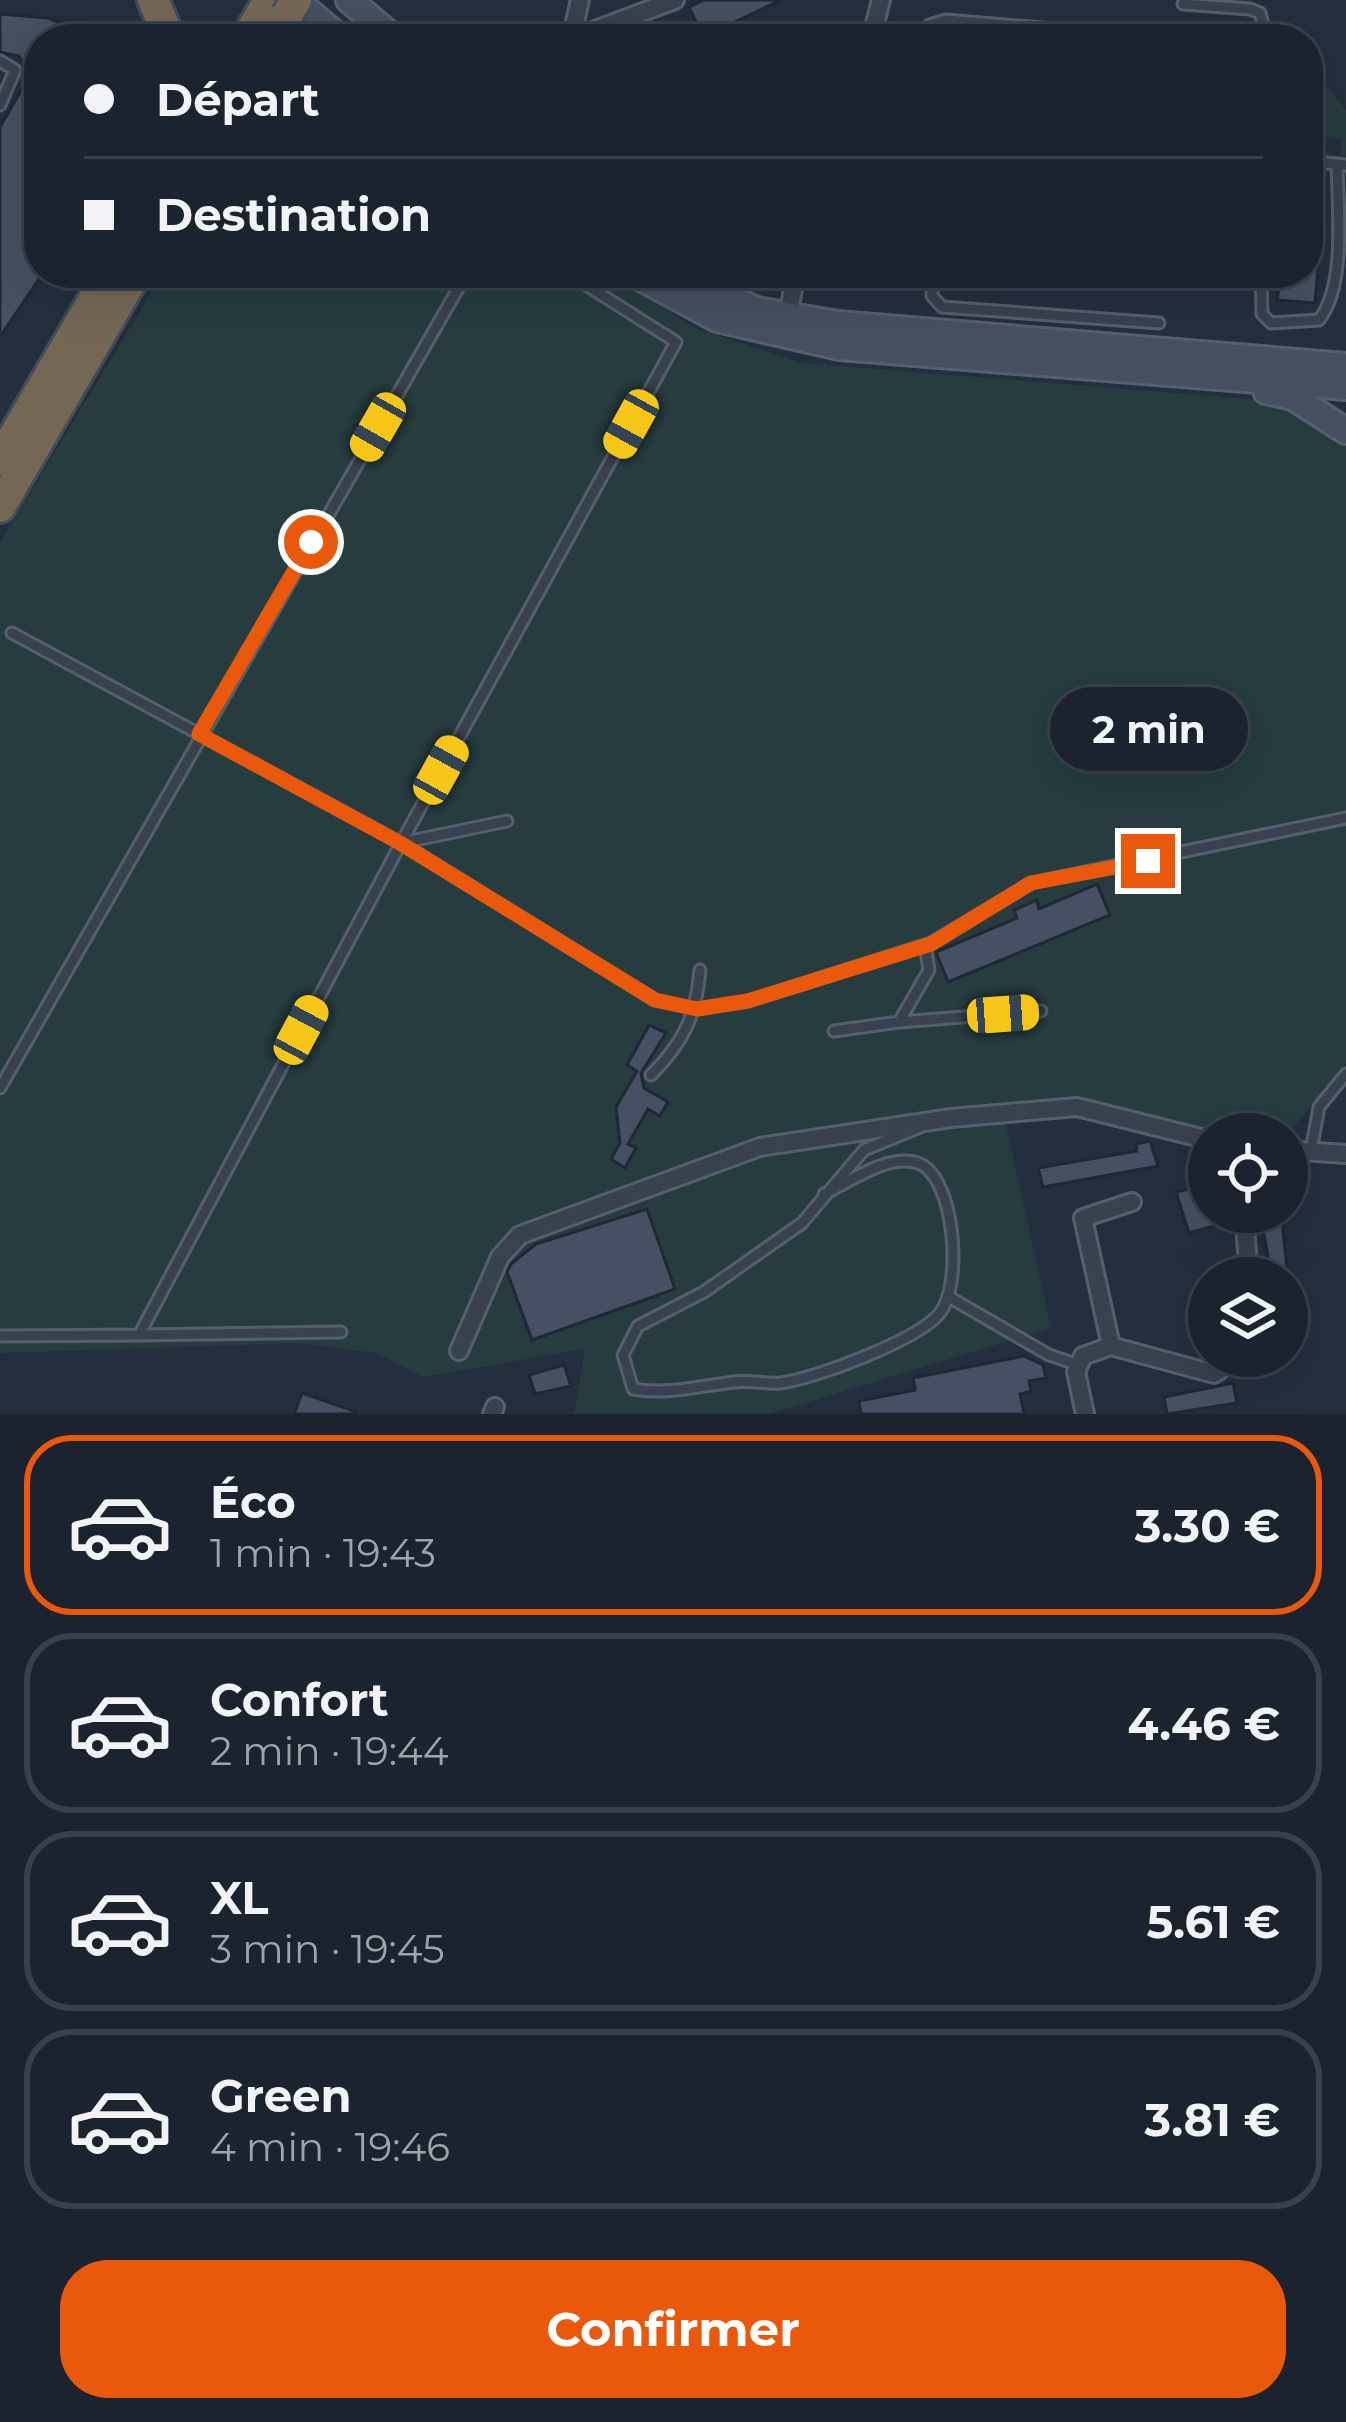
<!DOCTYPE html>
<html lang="fr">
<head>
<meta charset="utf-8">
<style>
	:root { --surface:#1b232e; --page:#242b36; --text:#f1f3f6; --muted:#a0a4aa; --line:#39404a; --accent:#ea580c }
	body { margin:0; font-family:Montserrat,sans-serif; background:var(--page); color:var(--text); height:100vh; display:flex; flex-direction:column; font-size:45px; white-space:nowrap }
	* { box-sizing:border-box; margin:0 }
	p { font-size:39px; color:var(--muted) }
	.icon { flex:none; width:66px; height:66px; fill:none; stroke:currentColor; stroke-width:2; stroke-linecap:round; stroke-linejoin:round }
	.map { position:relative; height:1414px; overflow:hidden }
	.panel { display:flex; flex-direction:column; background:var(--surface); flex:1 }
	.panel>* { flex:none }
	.banner { position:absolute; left:24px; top:24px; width:1299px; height:264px; border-radius:48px; box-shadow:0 12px 48px #0002,0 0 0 3px var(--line); display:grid; align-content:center; height:264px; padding:0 60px; background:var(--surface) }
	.controls { position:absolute; left:1188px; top:1113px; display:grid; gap:24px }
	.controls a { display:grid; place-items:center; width:120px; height:120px; border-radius:50%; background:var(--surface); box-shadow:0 12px 48px #0002,0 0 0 3px var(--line); font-size:60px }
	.end { position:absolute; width:54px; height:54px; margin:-27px; border:15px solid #ea580c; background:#fff; box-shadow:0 0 0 6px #fff }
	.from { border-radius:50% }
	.bubble { position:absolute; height:84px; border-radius:42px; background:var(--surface); box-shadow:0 12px 48px #0002,0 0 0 3px var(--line); font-size:39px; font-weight:700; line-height:84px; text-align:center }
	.car { position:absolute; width:36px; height:72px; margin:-36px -18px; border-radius:15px; box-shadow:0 0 9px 3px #0007; background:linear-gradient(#f5c518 24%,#345 0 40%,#f5c518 0 76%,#345 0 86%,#f5c518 0) }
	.banner b { display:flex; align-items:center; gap:42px; height:114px; font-size:45px }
	.banner b+b { border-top:3px solid var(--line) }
	.banner i { width:30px; height:30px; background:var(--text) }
	ul { padding:21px 0 0; list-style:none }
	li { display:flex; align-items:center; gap:36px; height:180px; margin:0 24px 18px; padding:0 36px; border:6px solid var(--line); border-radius:48px }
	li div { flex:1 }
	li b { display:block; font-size:45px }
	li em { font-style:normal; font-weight:700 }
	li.on { border-color:var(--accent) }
	li>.icon { width:108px; height:108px; stroke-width:1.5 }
	.primary-button { display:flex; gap:24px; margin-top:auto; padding:24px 60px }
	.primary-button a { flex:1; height:138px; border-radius:48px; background:var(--accent); color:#fff; font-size:48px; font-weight:700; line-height:138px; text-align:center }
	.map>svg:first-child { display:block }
</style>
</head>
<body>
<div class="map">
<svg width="1346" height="1414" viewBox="0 0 1346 1414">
	<rect width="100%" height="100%" fill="#242f3e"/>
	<g fill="#263c3f">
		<polygon points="1308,63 1346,110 1346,156 1340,155 1341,139 1311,136 1308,151"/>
		<polygon points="163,273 609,273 695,328 802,363 1287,402 1346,444 1346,1063 1341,1072 1287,1134 1219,1134 1097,1102 1002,1108 1051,1328 769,1414 574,1414 585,1349 423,1377 376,1353 299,1343 0,1353 0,543"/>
	</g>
	<g fill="#455162" stroke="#1f2835" stroke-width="3">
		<polygon points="704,0 781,0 703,37 689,7"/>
		<polygon points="0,14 48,18 102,39 39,39 39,279 0,337 0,127 29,77 19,56 0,52"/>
		<polygon points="1308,198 1322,199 1323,209 1315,303 1277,300 1282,273 1308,273"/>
		<polygon points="1097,884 1110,915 948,982 936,952 1017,918 1014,910 1037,900 1039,909"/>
		<polygon points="649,1025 666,1033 641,1073 644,1088 668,1102 660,1116 648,1109 628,1144 636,1148 625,1168 611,1159 620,1143 616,1107 637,1071 627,1065"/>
		<polygon points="1150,1141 1158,1166 1043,1187 1038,1168 1137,1151 1136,1144"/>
		<polygon points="1203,1186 1214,1226 1189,1233 1176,1192"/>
		<polygon points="647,1209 675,1289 532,1340 507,1272 511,1264 536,1244"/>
		<polygon points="1282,1220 1288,1278 1272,1278 1262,1224"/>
		<polygon points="1024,1356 1043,1365 1046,1378 1029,1381 1031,1391 1020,1394 1024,1414 861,1414 859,1401 915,1390 913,1378"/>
		<polygon points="564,1365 571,1386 535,1394 529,1375"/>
		<polygon points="1233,1383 1237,1403 1167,1414 1164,1397"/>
		<polygon points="302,1393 357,1412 357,1414 294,1414"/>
	</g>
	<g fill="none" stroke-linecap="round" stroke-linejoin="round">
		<g stroke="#565f6c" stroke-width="15">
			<g id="lane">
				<polyline points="1183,4 1250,9 1260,13 1267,39"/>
				<polyline points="923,39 929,25 946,20 1173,39"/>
				<polyline points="0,61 15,70 0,105"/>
				<polyline points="1308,161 1346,165"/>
				<polyline points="932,273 932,296 942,307 1159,323"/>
				<polyline points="1228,273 1274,276"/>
				<path d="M1261 273 1262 314 1271 323 1319 320C1346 285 1338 212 1337 164"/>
				<polyline points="12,633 401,843 655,1000 697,1009 748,1001 931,943 1031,883 1346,818"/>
				<polyline points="401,843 676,342 567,273"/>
				<polyline points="899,1022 1041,1011"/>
				<polyline points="834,1031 899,1022 929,970 925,945"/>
				<path d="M651 1075C684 1042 696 1016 700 970"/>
				<polyline points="0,1088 467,273"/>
				<polyline points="1311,1151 1319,1107 1346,1074"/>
				<path d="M824 1194C850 1182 888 1153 918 1163 956 1177 963 1287 939 1314 917 1340 815 1379 780 1383 765 1384 749 1380 734 1382 700 1386 666 1395 633 1389L623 1355 638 1326 704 1292 802 1223 864 1150 920 1127"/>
				<polyline points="949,1297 1049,1355 1079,1365"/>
				<polyline points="139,1335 341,1332"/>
				<polyline points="0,1336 139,1335 401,843 507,821"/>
			</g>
		</g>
		<g stroke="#565f6c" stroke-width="22">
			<g id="street">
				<polyline points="580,0 571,39 675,0"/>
				<polyline points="871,39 881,0"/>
				<polyline points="788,317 796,273"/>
				<polyline points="1287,1150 1346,1154"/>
				<polyline points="1244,1212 1249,1278"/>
				<polyline points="1111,1346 1083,1218 1132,1202"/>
				<polyline points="459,1351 500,1257 520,1235 760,1147 951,1118 1077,1107 1209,1140"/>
				<polyline points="492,1414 495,1407"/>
				<polyline points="1085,1414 1076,1372 1083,1356 1111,1346 1214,1374 1240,1356"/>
			</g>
		</g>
		<g stroke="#565f6c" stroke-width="30">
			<g id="secondary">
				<polyline points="295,0 341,39"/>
				<polyline points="349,0 395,39"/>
				<polyline points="632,273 717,319 839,347 1346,387"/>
				<polyline points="673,273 757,310 838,324 1346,366"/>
				<polyline points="1266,391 1293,397 1346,431"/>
			</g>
		</g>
		<g stroke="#434c59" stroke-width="36">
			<g id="highway">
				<polyline points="153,0 170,39"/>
				<polyline points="246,39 269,0"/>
				<polyline points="274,39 287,15"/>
				<polyline points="0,460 109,273"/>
				<polyline points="0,507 136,273"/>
			</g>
		</g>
		<use href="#lane" stroke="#38414e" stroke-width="9"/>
		<use href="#street" stroke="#38414e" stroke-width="16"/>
		<use href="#secondary" stroke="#465061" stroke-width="24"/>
		<use href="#highway" stroke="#746855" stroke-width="30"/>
		<g stroke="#434c59" stroke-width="36" stroke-linecap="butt">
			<polyline id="highway-bridge" points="287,15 296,0"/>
		</g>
		<use href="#highway-bridge" stroke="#746855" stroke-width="30"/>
	</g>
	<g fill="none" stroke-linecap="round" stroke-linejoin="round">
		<polyline stroke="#ea580c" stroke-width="15" points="311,542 199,734 400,843 655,1000 697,1009 748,1001 931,944 1031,883 1148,861"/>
	</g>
</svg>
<div class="controls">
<a><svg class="icon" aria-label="locate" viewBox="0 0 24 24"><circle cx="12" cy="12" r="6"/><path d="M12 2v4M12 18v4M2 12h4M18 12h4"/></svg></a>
<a><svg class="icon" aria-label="layers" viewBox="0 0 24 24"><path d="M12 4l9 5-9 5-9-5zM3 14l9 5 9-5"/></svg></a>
</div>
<i class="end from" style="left:311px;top:542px"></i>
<i class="end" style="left:1148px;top:861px"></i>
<div class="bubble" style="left:1050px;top:687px;width:198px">2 min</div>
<i class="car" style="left:631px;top:424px;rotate:209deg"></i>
<i class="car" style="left:378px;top:427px;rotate:210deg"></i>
<i class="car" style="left:441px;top:770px;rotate:29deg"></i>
<i class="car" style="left:1003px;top:1014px;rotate:86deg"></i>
<i class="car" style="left:301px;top:1030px;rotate:28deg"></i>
<div class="banner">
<b><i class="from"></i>Départ</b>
<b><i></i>Destination</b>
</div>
</div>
<section class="panel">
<ul>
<li class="on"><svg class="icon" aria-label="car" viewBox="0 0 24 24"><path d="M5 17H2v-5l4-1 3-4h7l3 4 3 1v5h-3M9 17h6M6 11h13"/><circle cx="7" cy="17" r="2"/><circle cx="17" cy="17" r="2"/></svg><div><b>Éco</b><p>1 min · 19:43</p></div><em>3.30 €</em></li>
<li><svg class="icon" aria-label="car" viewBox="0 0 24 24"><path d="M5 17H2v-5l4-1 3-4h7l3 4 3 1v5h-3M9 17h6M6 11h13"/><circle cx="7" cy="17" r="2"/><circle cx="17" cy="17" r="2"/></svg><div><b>Confort</b><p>2 min · 19:44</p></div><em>4.46 €</em></li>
<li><svg class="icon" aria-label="car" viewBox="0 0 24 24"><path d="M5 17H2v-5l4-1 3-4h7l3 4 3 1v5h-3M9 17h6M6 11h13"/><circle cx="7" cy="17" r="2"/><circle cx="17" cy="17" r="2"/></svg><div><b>XL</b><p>3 min · 19:45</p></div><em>5.61 €</em></li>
<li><svg class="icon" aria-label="car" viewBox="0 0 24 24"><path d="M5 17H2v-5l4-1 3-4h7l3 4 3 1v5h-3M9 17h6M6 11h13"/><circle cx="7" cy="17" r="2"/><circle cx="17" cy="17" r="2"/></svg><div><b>Green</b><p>4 min · 19:46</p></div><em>3.81 €</em></li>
</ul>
<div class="primary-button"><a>Confirmer</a></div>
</section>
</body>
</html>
